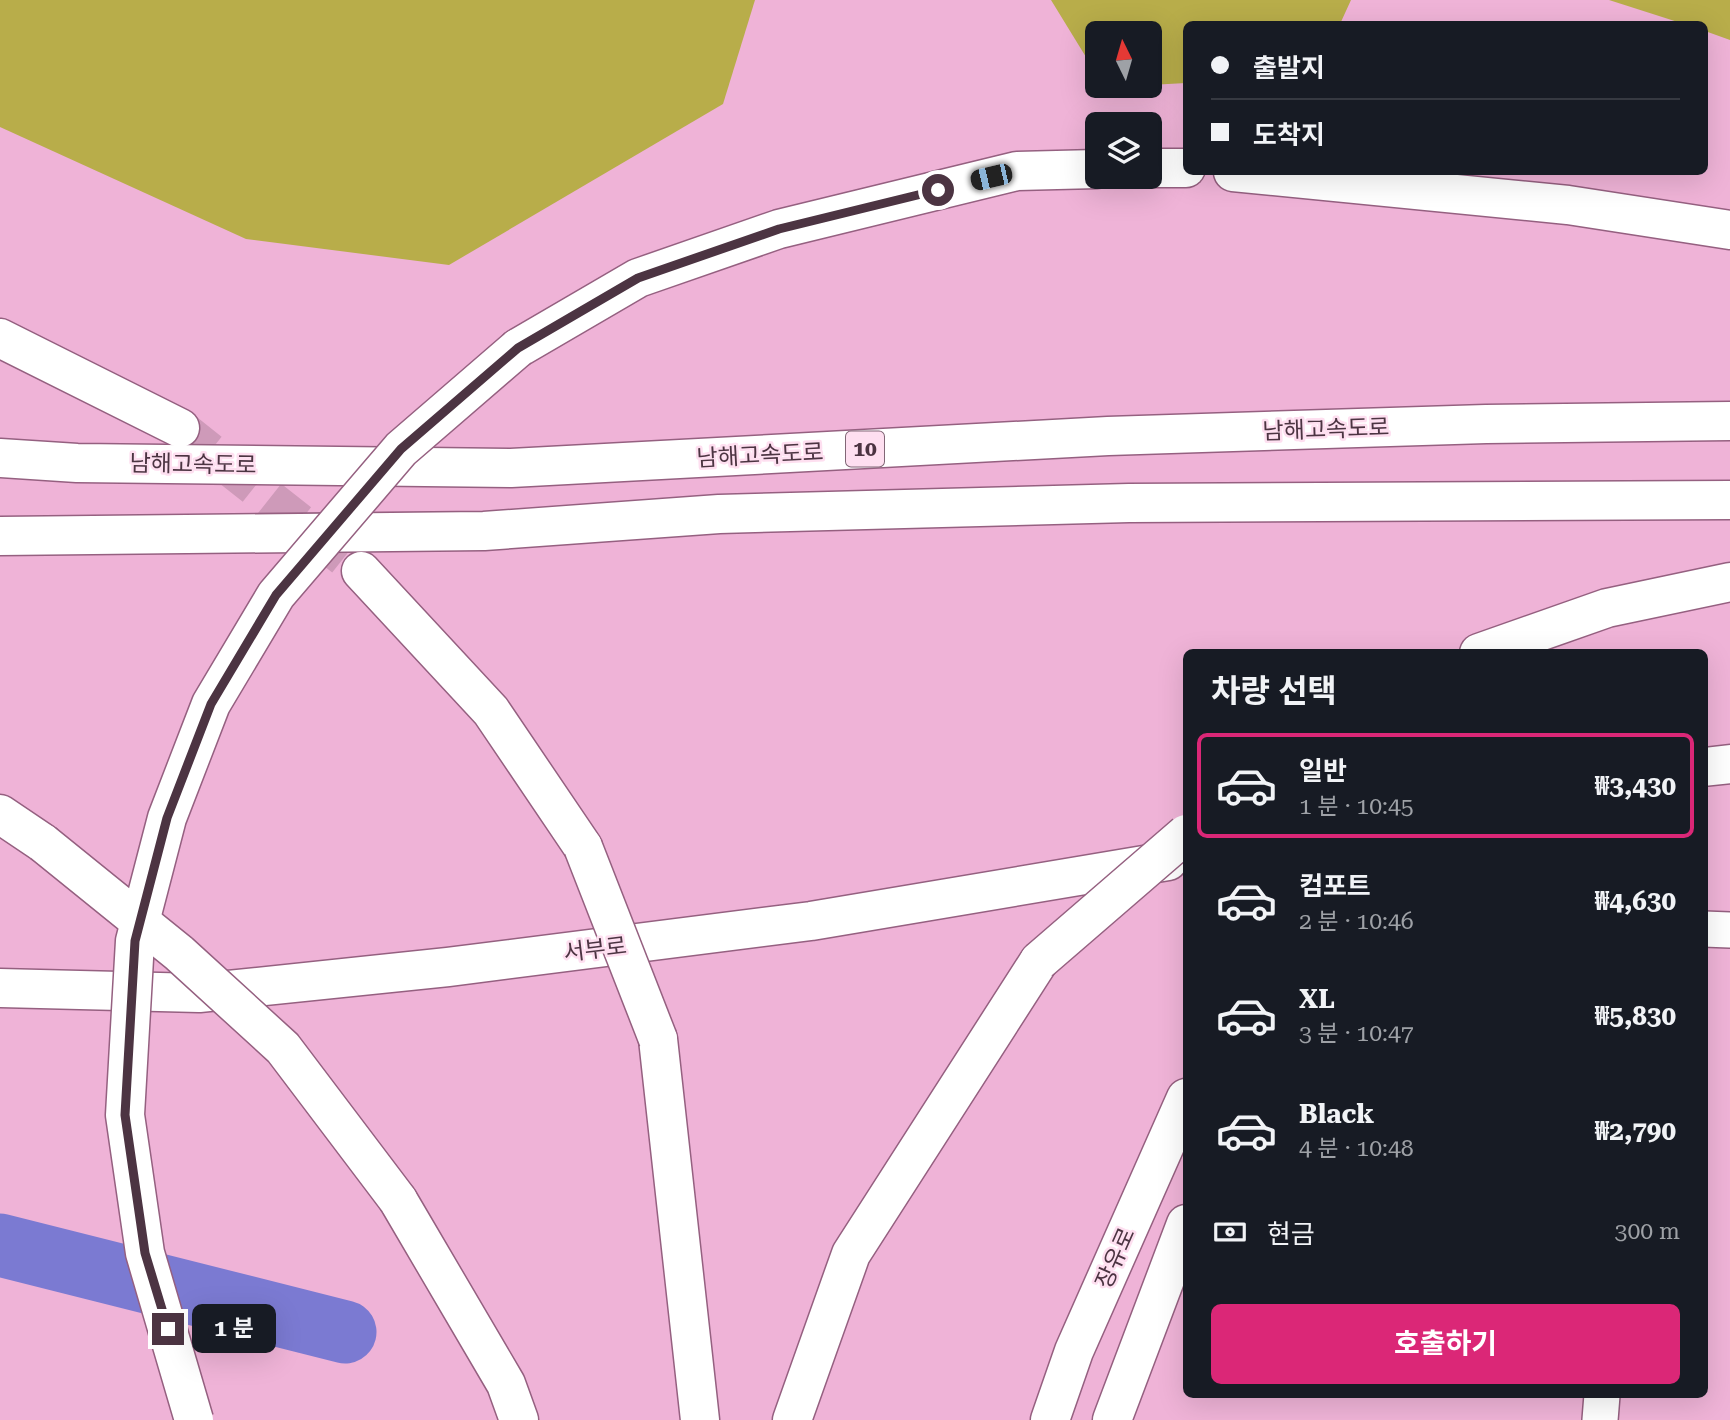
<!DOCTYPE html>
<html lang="ko">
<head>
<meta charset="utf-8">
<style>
	:root { --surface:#171b24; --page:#242831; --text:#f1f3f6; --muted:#9ea1a6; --line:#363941; --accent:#db2777 }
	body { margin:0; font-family:"Roboto Serif","Noto Sans KR",serif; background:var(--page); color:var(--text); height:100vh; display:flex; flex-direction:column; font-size:26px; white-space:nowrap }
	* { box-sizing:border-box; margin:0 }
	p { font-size:23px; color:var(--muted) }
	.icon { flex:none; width:38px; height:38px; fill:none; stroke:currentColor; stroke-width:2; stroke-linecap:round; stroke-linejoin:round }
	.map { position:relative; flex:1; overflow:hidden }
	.side { position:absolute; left:1183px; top:649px; width:525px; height:749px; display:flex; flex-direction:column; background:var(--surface); border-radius:10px; box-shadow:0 7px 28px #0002 }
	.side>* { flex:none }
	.banner { position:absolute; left:1183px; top:21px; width:525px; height:154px; border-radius:10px; box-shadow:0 7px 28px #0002; display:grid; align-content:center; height:154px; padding:0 28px; background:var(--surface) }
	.needle { width:46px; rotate:355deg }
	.controls { position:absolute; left:1085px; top:21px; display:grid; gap:14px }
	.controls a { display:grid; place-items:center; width:77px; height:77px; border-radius:10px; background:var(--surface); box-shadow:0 7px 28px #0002; font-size:35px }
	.end { position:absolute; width:32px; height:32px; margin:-16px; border:9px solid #4c3442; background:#fff; box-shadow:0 0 0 4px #fff }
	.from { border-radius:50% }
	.bubble { position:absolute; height:49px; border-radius:10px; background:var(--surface); box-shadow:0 7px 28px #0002; font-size:23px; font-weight:700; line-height:49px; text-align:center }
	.car { position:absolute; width:21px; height:42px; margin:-21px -10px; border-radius:9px; box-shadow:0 0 5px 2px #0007; background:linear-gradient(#222 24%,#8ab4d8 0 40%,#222 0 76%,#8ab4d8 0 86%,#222 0) }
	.banner b { display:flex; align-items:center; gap:24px; height:66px; font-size:26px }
	.banner b+b { border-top:2px solid var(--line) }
	.banner i { width:18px; height:18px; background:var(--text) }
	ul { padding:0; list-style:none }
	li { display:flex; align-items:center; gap:21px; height:105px; margin:0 14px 10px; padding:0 14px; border:4px solid transparent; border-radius:10px }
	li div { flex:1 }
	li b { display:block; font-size:26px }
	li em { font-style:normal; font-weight:700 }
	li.on { border-color:var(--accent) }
	li>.icon { width:63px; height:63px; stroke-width:1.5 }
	h2 { padding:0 28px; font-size:32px; line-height:84px }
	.pay { display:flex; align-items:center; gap:18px; height:77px; padding:0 28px; font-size:26px }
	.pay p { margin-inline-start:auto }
	.cta { display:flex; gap:14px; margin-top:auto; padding:14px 28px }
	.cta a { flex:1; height:80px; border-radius:10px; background:var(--accent); color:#fff; font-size:28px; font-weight:700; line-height:80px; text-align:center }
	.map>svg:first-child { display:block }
</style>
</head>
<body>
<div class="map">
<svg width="1730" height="1420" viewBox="0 0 1730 1420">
	<rect width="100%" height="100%" fill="#efb3d7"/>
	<g fill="#b8ad4a">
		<polygon points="0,0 755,0 723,104 449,265 246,239 0,127"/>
		<polygon points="1051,0 1351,0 1340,24 1186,24 1186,83 1150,85 1150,33 1097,33 1097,75"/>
		<polygon points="1609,0 1730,0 1730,40 1705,31 1704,24 1684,24"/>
	</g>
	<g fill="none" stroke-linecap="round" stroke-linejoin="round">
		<polyline stroke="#7b7ad2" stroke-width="63" points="0,1245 345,1332"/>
		<polyline stroke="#ce9ab9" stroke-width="38" stroke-dasharray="38 19" stroke-linecap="butt" points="180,428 361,571"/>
		<g stroke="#956080" stroke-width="38">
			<g id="street">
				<polyline points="1704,929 1730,930"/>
				<polyline points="1600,1420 1602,1395"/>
			</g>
		</g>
		<g stroke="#956080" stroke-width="41">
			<g id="secondary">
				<polyline points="1704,767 1730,764"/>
				<polyline points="0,988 199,993 448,967 811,921 1168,861"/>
				<polyline points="1050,1420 1074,1351 1186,1098"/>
				<polyline points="1112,1420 1186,1224"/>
			</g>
		</g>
		<g stroke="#956080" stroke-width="41">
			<g id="highway">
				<polyline points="1150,168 1186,168"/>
				<polyline points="1233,172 1568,205 1730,230"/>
				<polyline points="0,338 180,428"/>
				<polyline points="518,348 638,278 779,229 1017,171 1097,169"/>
				<polyline points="0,458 77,463 511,468 1108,436 1486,424 1730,421"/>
				<polyline points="0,536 484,531 719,514 1129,503 1730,500"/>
				<polyline points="361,571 491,711 583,847"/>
				<polyline points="1479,653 1607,608 1730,582"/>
				<polyline points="0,814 43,843"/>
				<polyline points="658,1039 700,1420"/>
				<polyline points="398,1200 506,1384 519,1420"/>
				<polyline points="792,1420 851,1254 1039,961"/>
			</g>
		</g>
		<use href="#street" stroke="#fff" stroke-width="35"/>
		<use href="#secondary" stroke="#fff" stroke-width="38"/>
		<use href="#highway" stroke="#fff" stroke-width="38"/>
		<g stroke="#956080" stroke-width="41" stroke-linecap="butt">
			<g id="highway-bridge">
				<polyline points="43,843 179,953 283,1048 398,1200"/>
				<polyline points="583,847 658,1039"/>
				<polyline points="1039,961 1186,834"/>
				<polyline points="194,1420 145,1253 125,1115 135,941 167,818 211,704 276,595 401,449 518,348"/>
			</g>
		</g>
		<use href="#highway-bridge" stroke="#fff" stroke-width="38"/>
	</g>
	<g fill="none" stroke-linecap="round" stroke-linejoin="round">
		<polyline stroke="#4c3442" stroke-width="9" points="168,1329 145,1253 125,1115 135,941 167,818 211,704 276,595 401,449 518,348 638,278 779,229 938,190"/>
	</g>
	<g text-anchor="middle" stroke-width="5" stroke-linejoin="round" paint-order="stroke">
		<rect fill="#fedff0" stroke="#816776" stroke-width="2" x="846" y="431.5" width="38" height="35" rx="5"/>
		<g font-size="21" font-weight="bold" fill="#4c3442">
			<text x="865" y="456">10</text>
		</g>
		<g font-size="23" fill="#4c3442" stroke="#fedff0">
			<text transform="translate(1326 429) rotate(-2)" y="8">남해고속도로</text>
			<text transform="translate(760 455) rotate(-3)" y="8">남해고속도로</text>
			<text transform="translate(193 464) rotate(1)" y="8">남해고속도로</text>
			<text transform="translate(595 949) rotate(-7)" y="8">서부로</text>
			<text transform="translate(1115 1258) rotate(-66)" y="8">장유로</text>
		</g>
	</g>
</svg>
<div class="controls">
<a><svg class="needle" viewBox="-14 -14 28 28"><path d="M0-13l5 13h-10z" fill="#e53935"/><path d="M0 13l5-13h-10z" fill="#9ea1a6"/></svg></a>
<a><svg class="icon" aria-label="layers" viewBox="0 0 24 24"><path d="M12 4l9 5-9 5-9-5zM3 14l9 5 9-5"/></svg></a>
</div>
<i class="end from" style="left:938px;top:190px"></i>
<i class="end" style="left:168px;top:1329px"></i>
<div class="bubble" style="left:192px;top:1304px;width:84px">1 분</div>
<i class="car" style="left:991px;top:177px;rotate:257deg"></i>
<div class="banner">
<b><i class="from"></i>출발지</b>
<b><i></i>도착지</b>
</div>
<section class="side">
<h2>차량 선택</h2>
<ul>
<li class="on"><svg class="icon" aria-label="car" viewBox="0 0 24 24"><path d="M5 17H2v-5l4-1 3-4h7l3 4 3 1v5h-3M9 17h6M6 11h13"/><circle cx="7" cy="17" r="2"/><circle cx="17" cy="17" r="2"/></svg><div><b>일반</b><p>1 분 · 10:45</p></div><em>₩3,430</em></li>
<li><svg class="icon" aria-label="car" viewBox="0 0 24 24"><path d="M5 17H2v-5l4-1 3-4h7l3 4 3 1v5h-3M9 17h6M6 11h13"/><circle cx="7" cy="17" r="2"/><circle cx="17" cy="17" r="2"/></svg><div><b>컴포트</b><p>2 분 · 10:46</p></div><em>₩4,630</em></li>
<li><svg class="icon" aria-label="car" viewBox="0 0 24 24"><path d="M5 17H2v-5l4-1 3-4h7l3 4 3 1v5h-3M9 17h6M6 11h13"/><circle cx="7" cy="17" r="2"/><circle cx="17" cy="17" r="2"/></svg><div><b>XL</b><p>3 분 · 10:47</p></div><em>₩5,830</em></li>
<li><svg class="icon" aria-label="car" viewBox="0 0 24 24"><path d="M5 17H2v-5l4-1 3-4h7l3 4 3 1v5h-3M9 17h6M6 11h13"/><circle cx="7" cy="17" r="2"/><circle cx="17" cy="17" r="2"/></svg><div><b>Black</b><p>4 분 · 10:48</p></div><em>₩2,790</em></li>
</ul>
<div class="pay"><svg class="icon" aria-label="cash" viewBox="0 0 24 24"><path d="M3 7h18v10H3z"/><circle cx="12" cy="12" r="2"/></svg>현금<p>300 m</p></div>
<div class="cta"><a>호출하기</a></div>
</section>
</div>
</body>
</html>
